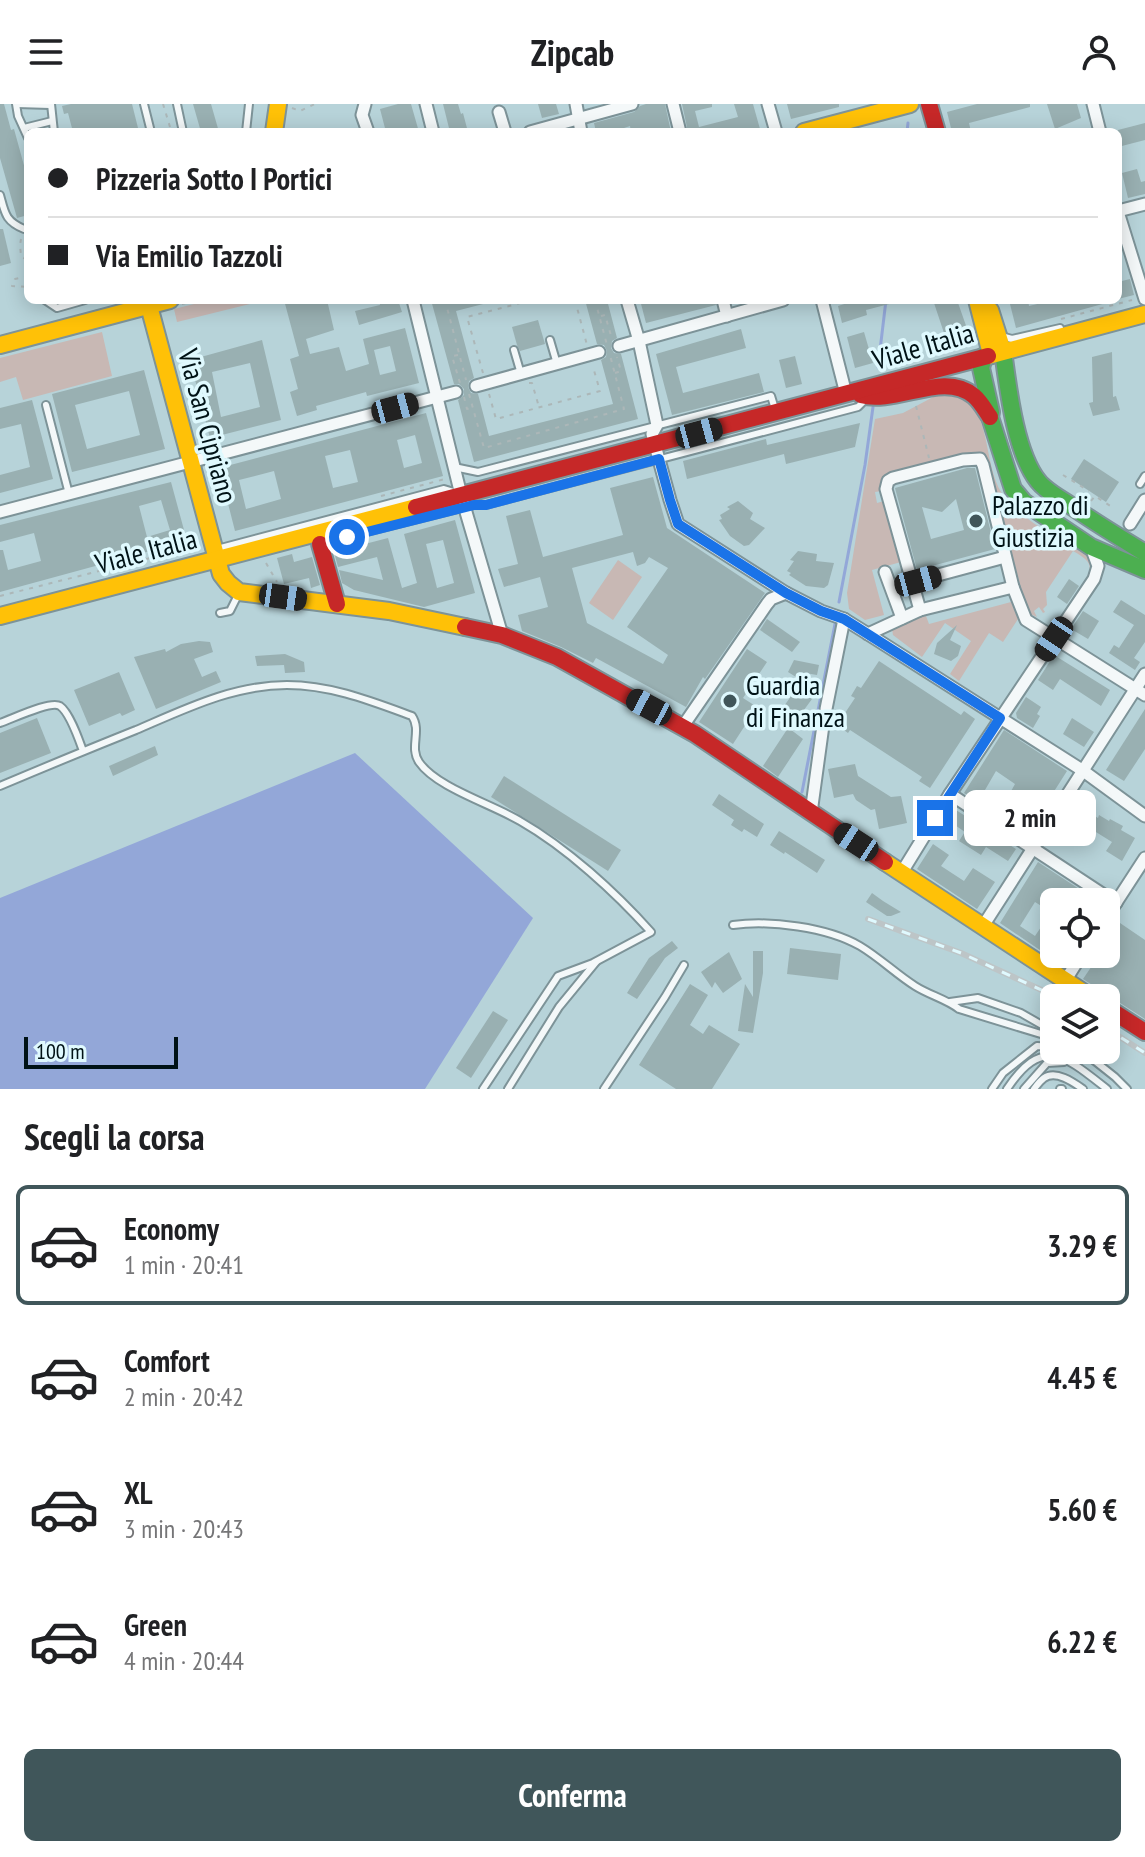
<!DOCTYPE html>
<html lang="it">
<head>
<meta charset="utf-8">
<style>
	:root { --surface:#fff; --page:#f6f6f6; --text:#202124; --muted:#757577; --line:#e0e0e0; --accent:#40565a }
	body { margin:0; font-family:"PT Sans Narrow",sans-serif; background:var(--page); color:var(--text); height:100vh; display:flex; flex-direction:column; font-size:30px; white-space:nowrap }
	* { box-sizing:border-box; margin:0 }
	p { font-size:26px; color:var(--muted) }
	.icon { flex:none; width:44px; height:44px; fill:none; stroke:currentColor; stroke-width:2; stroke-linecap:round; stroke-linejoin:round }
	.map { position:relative; height:985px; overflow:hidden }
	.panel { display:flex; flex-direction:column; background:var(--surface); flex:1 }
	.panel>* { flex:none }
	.hud { position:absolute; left:24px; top:24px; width:1098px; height:176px; border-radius:12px; box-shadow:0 4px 20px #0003; display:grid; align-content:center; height:176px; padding:0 24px; background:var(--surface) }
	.buttons { position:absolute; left:1040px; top:784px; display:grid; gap:16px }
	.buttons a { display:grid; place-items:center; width:80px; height:80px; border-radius:12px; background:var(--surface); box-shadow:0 4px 20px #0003; font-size:40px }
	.scale { position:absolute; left:24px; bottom:20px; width:154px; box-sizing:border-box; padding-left:8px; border:4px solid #001216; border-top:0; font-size:22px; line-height:28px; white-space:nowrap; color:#001216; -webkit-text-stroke:6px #dff9fe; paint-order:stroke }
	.end { position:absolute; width:36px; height:36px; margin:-18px; border:10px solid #1a73e8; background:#fff; box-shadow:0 0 0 4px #fff }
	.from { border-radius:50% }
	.bubble { position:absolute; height:56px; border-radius:12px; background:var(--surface); box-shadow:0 4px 20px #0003; font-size:26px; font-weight:600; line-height:56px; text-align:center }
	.car { position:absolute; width:24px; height:48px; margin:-24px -12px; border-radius:10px; box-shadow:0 0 6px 2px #0007; background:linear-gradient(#222 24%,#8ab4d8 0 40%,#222 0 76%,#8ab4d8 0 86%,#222 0) }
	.hud b { display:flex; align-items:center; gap:28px; height:76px; font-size:30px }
	.hud b+b { border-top:2px solid var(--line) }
	.hud i { width:20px; height:20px; background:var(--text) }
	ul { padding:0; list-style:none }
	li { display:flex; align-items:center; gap:24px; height:120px; margin:0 16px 12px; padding:0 8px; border:4px solid transparent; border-radius:12px }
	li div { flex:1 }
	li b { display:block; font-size:30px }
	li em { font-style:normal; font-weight:600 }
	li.current { border-color:var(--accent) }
	li>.icon { width:72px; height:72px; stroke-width:1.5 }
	h2 { padding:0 24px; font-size:36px; line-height:96px }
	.cta { display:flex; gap:16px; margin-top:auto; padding:16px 24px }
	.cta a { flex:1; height:92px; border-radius:12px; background:var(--accent); color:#fff; font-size:32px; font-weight:600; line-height:92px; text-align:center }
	header { display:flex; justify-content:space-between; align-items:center; height:104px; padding:0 24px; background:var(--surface); font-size:36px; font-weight:600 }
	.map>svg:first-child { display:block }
</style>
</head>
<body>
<header><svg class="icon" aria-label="menu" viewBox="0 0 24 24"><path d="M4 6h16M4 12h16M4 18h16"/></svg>Zipcab<svg class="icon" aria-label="person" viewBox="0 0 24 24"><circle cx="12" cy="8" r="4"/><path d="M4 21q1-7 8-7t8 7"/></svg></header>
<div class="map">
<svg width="1145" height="985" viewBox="0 0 1145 985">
	<rect width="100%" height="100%" fill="#b7d3d9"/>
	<g fill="#c8b8b4">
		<polygon points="210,196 257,196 258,198 177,218 174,205"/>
		<polygon points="102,228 112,272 23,296 16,273 0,278 0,254"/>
		<path d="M955 289C961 292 967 295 971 299 989 320 986 363 1001 388 1017 414 1062 436 1087 452 1095 463 1091 470 1085 482L1083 480C1094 462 1092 458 1073 447L1046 488 1047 501 1043 505 1045 508 1043 509 1039 503 1034 507 1037 513 1028 509 985 354 892 371 881 387 875 388 877 399 884 397 901 458 872 466 884 511 865 516 849 505 847 489 875 315 903 309 937 291Z"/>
		<polygon points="618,456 642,473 613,516 589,499"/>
		<polygon points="1011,498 1018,515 1003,538 989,529 959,577 950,570 971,537 945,519 922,553 893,531 892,525 900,519 926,512 929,520"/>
	</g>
	<polygon fill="#93a7d8" points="355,649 533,814 425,985 0,985 0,794"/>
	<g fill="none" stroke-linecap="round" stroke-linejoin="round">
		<g stroke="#93a7d8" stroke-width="3">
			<polyline points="907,28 908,19"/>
			<polyline points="878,263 886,196"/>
			<polyline points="839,498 865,361 873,303"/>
			<polyline points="802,688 835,520"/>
		</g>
	</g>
	<g fill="#99b0b2" fill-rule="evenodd">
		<polygon points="0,0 4,0 11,26 14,25 28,76 28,111 17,114 0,54"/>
		<polygon points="71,0 132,0 139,28 73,28 68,9 64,10 62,2"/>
		<polygon points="193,0 211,0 219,28 201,28"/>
		<polygon points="398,0 411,0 419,28 386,28 380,5"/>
		<polygon points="443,0 458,0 461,10 463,9 468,28 450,28"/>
		<polygon points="538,0 556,0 559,10 542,14"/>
		<polygon points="646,0 665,0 671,28 631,28 630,22 612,28 596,28 594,19 634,8 640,2"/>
		<polygon points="682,0 712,0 712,3 695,7 699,23 738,13 734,0 753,0 760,25 749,28 688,28"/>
		<polygon points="787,0 839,0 839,3 791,15"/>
		<polygon points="977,0 1030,0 1030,3 969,19 971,28 952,28 947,8"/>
		<polygon points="1047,0 1077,0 1081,14 1055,25"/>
		<polygon points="1145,19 1145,36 1118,43 1118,26"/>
		<polygon points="1137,65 1141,78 1145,77 1145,90 1128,94 1122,69"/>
		<polygon points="0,125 3,125 11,159 0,162"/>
		<polygon points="1130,175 1134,191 1118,195 1118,178"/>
		<path d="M284 196H327L334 226 306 235 310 250 339 243 346 267 369 260 363 235 405 224 419 279 367 292 366 288 316 302 317 306 297 312 290 288 298 285 290 255 299 252ZM390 242 396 267 380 271 374 246Z"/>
		<polygon points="379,196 398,196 402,208 359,221 355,207 380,201"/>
		<polygon points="431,196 487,196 487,199 456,207 474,274 469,277 468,283 471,289 478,290 489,332 613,300 601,256 606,253 607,247 604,241 597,240 585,196 607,196 617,234 612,237 611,244 614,249 621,250 638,315 474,358 458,296 464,291 464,285 459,280 454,280"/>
		<polygon points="640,196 715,196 716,201 646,219"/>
		<polygon points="857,196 893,196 893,199 866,206 867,211 842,219 838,202"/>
		<polygon points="933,196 957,196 970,233 948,241"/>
		<polygon points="1009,196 1028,196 1029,202 1054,196 1106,196 1106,199 1016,224"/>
		<polygon points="538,216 545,240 520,247 517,241 512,223"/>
		<polygon points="741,225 746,244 676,263 683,289 759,269 764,288 672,311 656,250"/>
		<polygon points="864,228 873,259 855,264 847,233"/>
		<path d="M262 236 281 316 210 334 190 256ZM250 259 260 303 221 313 212 268Z"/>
		<polygon points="1112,248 1113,293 1116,292 1120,306 1093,312 1089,299 1093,298 1092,253"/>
		<polygon points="795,252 802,280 786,284 779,256"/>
		<path d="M144 266 165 345 72 368 52 290ZM129 287 140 331 87 345 75 301Z"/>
		<polygon points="32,296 53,375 0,389 0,371 30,363 21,320 0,325 0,304"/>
		<path d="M426 309 443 372 235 427 219 364ZM415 331 422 359 404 364 397 336ZM350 346 358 378 333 384 325 352ZM274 367 281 395 246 405 239 376Z"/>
		<polygon points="860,319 855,343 786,360 784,350 687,375 683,357 766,335 767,341"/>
		<polygon points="1084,355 1119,378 1106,398 1071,375"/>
		<path d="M967 364H975L995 445 917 466 895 384ZM956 395 964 426 931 435 922 403 942 408Z"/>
		<path d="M653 373 667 424 765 489 705 575 703 573 686 603 596 554 593 559 561 543 522 527 518 511 548 503 540 473 504 483 498 465 518 460 506 412 530 406 543 453 623 431 610 384ZM633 448 637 462 645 459 649 453 668 464 627 523 668 551 663 560 587 519 572 464Z"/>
		<path d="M171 378 187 437 0 488V446H3L8 466 41 457 34 429 0 438V421ZM161 396 170 426 147 433 139 402Z"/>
		<polygon points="738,397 753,409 750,415 765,424 749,441 744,442 730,432 719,416 722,415 720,411 730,405 727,403"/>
		<path d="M455 416 475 489 424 503 354 486 342 479 339 466 383 476 377 453 338 463 334 448 388 434 402 484 417 479 404 430ZM443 436 454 479 437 484 426 440Z"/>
		<polygon points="798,447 817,450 816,457 834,459 828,481 824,484 806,482 789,471 791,469 787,467 794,457 790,456"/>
		<polygon points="292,450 294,458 312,453 320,481 311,484 309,474 284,480 277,454"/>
		<polygon points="1069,475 1079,482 1067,500 1057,493"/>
		<polygon points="1121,496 1145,511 1145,538 1134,554 1140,558 1135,566 1109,549 1114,541 1119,544 1134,521 1113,508"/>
		<polygon points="1083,507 1099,517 1088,535 1071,525"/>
		<polygon points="767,515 800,538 792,548 760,526"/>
		<polygon points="957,521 950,536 961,542 958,552 951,557 934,550 937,539"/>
		<polygon points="199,537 210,538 213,548 194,555 202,573 216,567 221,578 156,605 134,553 165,545 166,548 181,540"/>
		<polygon points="747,545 767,558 743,594 757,603 733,640 699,618"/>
		<polygon points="285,550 304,558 305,568 285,569 284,561 257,562 255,552"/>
		<polygon points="1054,551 1110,586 1101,602 1060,575 1053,586 1038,576"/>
		<polygon points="794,556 819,561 817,571 799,568 796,573 788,568"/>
		<polygon points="879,557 961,611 964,607 975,615 930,684 919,677 922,673 850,626 848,629 837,621 855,594 851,592 857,582 861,584"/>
		<polygon points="119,568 135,606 122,612 120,609 89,622 74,586"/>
		<polygon points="796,585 812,595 790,625 803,635 778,673 763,662 788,624 775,615"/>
		<polygon points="1026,593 1041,603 1037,610 1040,612 1033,624 1017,614 1016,609"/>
		<polygon points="1145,605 1145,645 1124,677 1106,666"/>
		<polygon points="37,614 51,649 0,669 0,629"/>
		<polygon points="1072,614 1094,628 1084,643 1063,630"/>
		<path d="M1004 626 1067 667 1027 730 964 689ZM996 667 1015 680 1005 698 985 686Z"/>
		<polygon points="155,642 158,651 113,672 109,662"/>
		<polygon points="855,660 858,672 891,693 901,692 907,719 879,725 875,705 871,706 856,696 853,690 834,694 828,665"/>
		<polygon points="504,672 621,746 608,767 491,693"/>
		<polygon points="719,690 764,720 757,733 744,725 742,728 731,721 734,716 712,701"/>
		<polygon points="1074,703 1078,706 1080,703 1098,714 1099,711 1109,717 1110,715 1123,722 1121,726 1135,734 1122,757 1106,747 1112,738 1083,720 1072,738 1057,729 1064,719 1060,717 1067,707 1070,710"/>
		<polygon points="956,706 973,717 965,728 949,717"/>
		<polygon points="968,723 990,737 994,731 1016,745 1008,757 986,743 981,751 959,737"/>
		<polygon points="779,727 825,756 817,769 785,748 784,750 770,741"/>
		<polygon points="933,740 949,751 941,762 964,777 973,764 995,778 977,805 917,765"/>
		<polygon points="1038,758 1099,798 1054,798 1054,810 1035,798 1020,822 1035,832 1041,823 1054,832 1054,850 1064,850 1059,859 1000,819"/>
		<polygon points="872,789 883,797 901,808 891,812 887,812 866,798"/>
		<polygon points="1120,819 1145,836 1145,915 1083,875 1100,850 1106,850 1106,840"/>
		<polygon points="672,837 678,844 665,854 637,895 627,889 649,854"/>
		<polygon points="790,844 841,850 838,876 787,870"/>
		<polygon points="753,847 763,847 763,869 753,929 738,927 745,880 753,893"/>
		<polygon points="729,848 742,875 723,889 715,878 712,884 701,868"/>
		<polygon points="690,880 708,891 690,921 703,930 709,921 740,940 712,985 676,985 639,961"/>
		<polygon points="493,907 508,916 471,974 456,964"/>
	</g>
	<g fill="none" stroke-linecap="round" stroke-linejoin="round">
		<g stroke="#7d9398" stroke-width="10">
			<g id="lane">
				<polyline points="16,0 18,12 28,34"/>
				<polyline points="17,0 50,1"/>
				<polyline points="51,0 54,28"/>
				<polyline points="144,0 151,28"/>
				<polyline points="177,0 183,28"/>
				<polyline points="24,24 52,17"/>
				<polyline points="246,28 249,0"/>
				<path d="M0 91C5 109 5 117 24 125L28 123"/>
				<polyline points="45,196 57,204 85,196"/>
				<polyline points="1001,232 1012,235 1060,224"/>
				<polyline points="550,236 557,260"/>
				<polyline points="514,246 521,270"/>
				<polyline points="46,301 69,390"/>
				<polyline points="454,363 478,368 771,292 775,305"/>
				<polyline points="1140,380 1145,372"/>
				<polyline points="323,439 474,401 486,401 858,303 864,297"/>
				<polyline points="217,445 444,385 454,388"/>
				<polyline points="220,509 230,507 238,491"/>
				<path d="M0 619C12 615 51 596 60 602 70 609 79 636 83 647"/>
				<path d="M0 682C45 663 91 644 136 626 185 605 233 581 287 581 331 581 371 597 412 612 422 627 409 643 419 658 437 684 492 700 520 717 567 744 615 788 651 828L593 859 558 872 483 985"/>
				<path d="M733 821C770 816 827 823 860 842 880 854 896 870 915 882 929 891 946 895 959 905L1054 934"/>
				<polyline points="950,898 978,894 1021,909 1054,928"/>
				<polyline points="1081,946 1115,973 1127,985"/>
				<polyline points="508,985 559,903 596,858"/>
				<polyline points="604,985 665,893 684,861"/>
				<polyline points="992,985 1003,969 1037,942 1054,943"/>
				<path d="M1007 985C1043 931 1065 952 1107 985"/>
				<polyline points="1024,985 1047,959 1064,958"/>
				<path d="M1034 985C1037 981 1040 977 1044 974 1056 966 1073 978 1083 985"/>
				<polyline points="1060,985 1062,985"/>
			</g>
		</g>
		<g stroke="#7d9398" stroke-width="15">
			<g id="street">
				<polyline points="365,0 362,11 368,28"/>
				<polyline points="426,0 433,28"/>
				<polyline points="576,0 581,28"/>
				<polyline points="673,0 680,28"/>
				<polyline points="768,0 776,28"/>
				<polyline points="1093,0 1100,28"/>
				<polyline points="499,8 505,28"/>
				<polyline points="530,28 632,0"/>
				<polyline points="1118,107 1145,100"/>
				<polyline points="1118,108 1145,195"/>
				<polyline points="413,196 461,391 502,531"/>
				<polyline points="627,196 639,237 657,321 652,330 670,396 678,420 786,489 821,507 844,515 868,530 1082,666 1145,712"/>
				<polyline points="723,196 727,212"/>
				<polyline points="822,196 846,290"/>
				<polyline points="619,242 783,196"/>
				<polyline points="476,282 599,248"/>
				<polyline points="0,408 456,288"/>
				<polyline points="1130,420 1145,396"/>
				<polyline points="885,468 902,514"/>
				<polyline points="912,478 1005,453"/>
				<polyline points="920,506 886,385 888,377 893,374 963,356 980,355 983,361 1013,483"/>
				<polyline points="868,530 920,506 1013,483 1026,516 1145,591"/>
				<polyline points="826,605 844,515"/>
				<polyline points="683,622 767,500 771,495 786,489"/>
				<polyline points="950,690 1116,799"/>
				<polyline points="811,709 824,614"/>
				<polyline points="902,768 950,690 1094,475 1098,462 1091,443"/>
				<polyline points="1106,814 1145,754"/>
				<polyline points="983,822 1145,570"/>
				<polyline points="1065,877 1082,850"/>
			</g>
		</g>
		<g stroke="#7d9398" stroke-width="20">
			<g id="fast">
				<path d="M1003 247C1008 283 1015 348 1038 377 1045 386 1057 393 1067 399 1092 417 1119 433 1145 449"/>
				<polyline points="984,252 981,264 991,308 990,313 1013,385 1024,398 1091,443 1145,466"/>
			</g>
		</g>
		<g stroke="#7d9398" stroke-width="20">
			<g id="slow">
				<polyline points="274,28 278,0"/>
				<polyline points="804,28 910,0"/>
				<polyline points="977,196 991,250"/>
				<polyline points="149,202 221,470 228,479 239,488 389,507 465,523"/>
				<polyline points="990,206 1003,247"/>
				<polyline points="0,241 170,196"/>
				<polyline points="988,252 1145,210"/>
				<polyline points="0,512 416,403"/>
				<polyline points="885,758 1092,894"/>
			</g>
		</g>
		<g stroke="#7d9398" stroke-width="20">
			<g id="jam">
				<polyline points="929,0 937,28"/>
				<path d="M861 291C896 301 944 266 974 292 981 298 985 306 990 313"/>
				<polyline points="416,403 988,252"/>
				<polyline points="320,440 337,500"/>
				<polyline points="465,523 502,531 557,553 695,630 885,758"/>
				<polyline points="1106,903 1145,928"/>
			</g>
		</g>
		<g stroke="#acb7b8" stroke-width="2" stroke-dasharray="4 6" stroke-linecap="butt">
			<polyline points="163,0 170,23 173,24"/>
			<polyline points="292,4 300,7 315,0"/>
			<polyline points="21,135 20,141 21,152 28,157"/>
			<polyline points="28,172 15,175 12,182 28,183"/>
			<polyline points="445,196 466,276"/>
			<polyline points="575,196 587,241"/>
			<polyline points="595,196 607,241"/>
			<polyline points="182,200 197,196"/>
			<polyline points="601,212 605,211 612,235"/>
			<polyline points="1061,215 1132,196"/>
			<polyline points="458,251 452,252 460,279"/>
			<polyline points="900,260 974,238"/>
			<polyline points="483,269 467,213 532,196"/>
			<polyline points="615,269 621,267 617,253"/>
			<polyline points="529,279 532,279 539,303"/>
			<polyline points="469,290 484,344 624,305 610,251"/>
			<polyline points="489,290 496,315 600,287 593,263"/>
			<polyline points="464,293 467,305 472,304"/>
			<polyline points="916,302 929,354"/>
			<polyline points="1063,371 1089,387"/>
			<polyline points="381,392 445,375"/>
			<polyline points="1091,397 1095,392 1112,403"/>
			<polyline points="266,459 277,478"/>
			<polyline points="0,492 198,442"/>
		</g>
		<use href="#lane" stroke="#f4f8f9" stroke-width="6"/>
		<use href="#street" stroke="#f4f8f9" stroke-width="11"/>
		<use href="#fast" stroke="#4caf50" stroke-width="16"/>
		<use href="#slow" stroke="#ffc107" stroke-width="16"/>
		<use href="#jam" stroke="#c62828" stroke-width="16"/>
		<g stroke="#bdc5c7" stroke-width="6">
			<g id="rail">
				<polyline points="868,815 961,849 1059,894"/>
				<polyline points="1106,924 1145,949"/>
			</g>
		</g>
		<use href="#rail" stroke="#dff9fe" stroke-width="3" stroke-dasharray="9" stroke-linecap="butt"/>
	</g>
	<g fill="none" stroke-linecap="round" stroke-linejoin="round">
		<polyline stroke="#1a73e8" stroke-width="10" points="347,433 474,401 486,401 659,355 670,396 678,420 786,489 821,507 844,515 1000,614 935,714"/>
	</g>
	<g fill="#40565a" stroke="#dff9fe" stroke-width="3">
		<circle cx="976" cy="417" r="8"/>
		<circle cx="730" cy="597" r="8"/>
	</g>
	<g text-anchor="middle" stroke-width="7" stroke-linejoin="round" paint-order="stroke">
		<g font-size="28" fill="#001216" stroke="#dff9fe">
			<text transform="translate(923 242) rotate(-16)" y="10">Viale Italia</text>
			<text transform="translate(208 322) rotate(75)" y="10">Via San Cipriano</text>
			<text transform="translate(146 447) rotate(-15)" y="10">Viale Italia</text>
		</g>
		<g font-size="28" fill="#001216" stroke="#dff9fe" text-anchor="start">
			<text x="992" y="411">Palazzo di<tspan x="992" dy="32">Giustizia</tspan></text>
			<text x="746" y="591">Guardia<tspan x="746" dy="32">di Finanza</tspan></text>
		</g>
	</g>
</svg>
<div class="buttons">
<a><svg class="icon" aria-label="locate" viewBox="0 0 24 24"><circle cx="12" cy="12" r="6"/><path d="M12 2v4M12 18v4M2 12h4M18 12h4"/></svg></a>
<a><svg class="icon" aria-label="layers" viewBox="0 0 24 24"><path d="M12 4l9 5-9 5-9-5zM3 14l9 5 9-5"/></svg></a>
</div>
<div class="scale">100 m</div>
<i class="end from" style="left:347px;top:433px"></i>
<i class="end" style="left:935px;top:714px"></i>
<div class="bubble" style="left:964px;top:686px;width:132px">2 min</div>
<i class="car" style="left:395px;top:304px;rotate:75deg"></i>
<i class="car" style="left:699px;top:329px;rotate:75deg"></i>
<i class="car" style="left:918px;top:477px;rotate:75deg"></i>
<i class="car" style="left:283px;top:493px;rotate:98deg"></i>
<i class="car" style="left:1054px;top:535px;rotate:214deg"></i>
<i class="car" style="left:649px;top:603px;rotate:298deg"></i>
<i class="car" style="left:856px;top:738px;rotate:303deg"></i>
<div class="hud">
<b><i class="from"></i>Pizzeria Sotto I Portici</b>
<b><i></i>Via Emilio Tazzoli</b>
</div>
</div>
<section class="panel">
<h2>Scegli la corsa</h2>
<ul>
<li class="current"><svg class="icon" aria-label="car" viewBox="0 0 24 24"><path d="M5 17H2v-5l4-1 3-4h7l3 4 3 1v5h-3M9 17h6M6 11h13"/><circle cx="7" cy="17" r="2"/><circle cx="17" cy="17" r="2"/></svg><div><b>Economy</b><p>1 min · 20:41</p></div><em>3.29 €</em></li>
<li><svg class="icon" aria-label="car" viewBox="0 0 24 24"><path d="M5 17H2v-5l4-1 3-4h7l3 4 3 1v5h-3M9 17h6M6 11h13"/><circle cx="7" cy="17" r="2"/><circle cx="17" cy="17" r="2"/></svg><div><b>Comfort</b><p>2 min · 20:42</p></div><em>4.45 €</em></li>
<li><svg class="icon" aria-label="car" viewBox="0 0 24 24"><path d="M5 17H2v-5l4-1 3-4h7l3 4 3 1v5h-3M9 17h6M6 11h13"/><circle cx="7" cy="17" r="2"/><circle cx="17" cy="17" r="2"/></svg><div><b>XL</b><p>3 min · 20:43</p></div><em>5.60 €</em></li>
<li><svg class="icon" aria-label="car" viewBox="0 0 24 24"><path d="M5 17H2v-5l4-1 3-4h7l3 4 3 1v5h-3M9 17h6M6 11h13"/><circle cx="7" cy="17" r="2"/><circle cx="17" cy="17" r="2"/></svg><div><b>Green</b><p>4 min · 20:44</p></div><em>6.22 €</em></li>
</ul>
<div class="cta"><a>Conferma</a></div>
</section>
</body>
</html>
